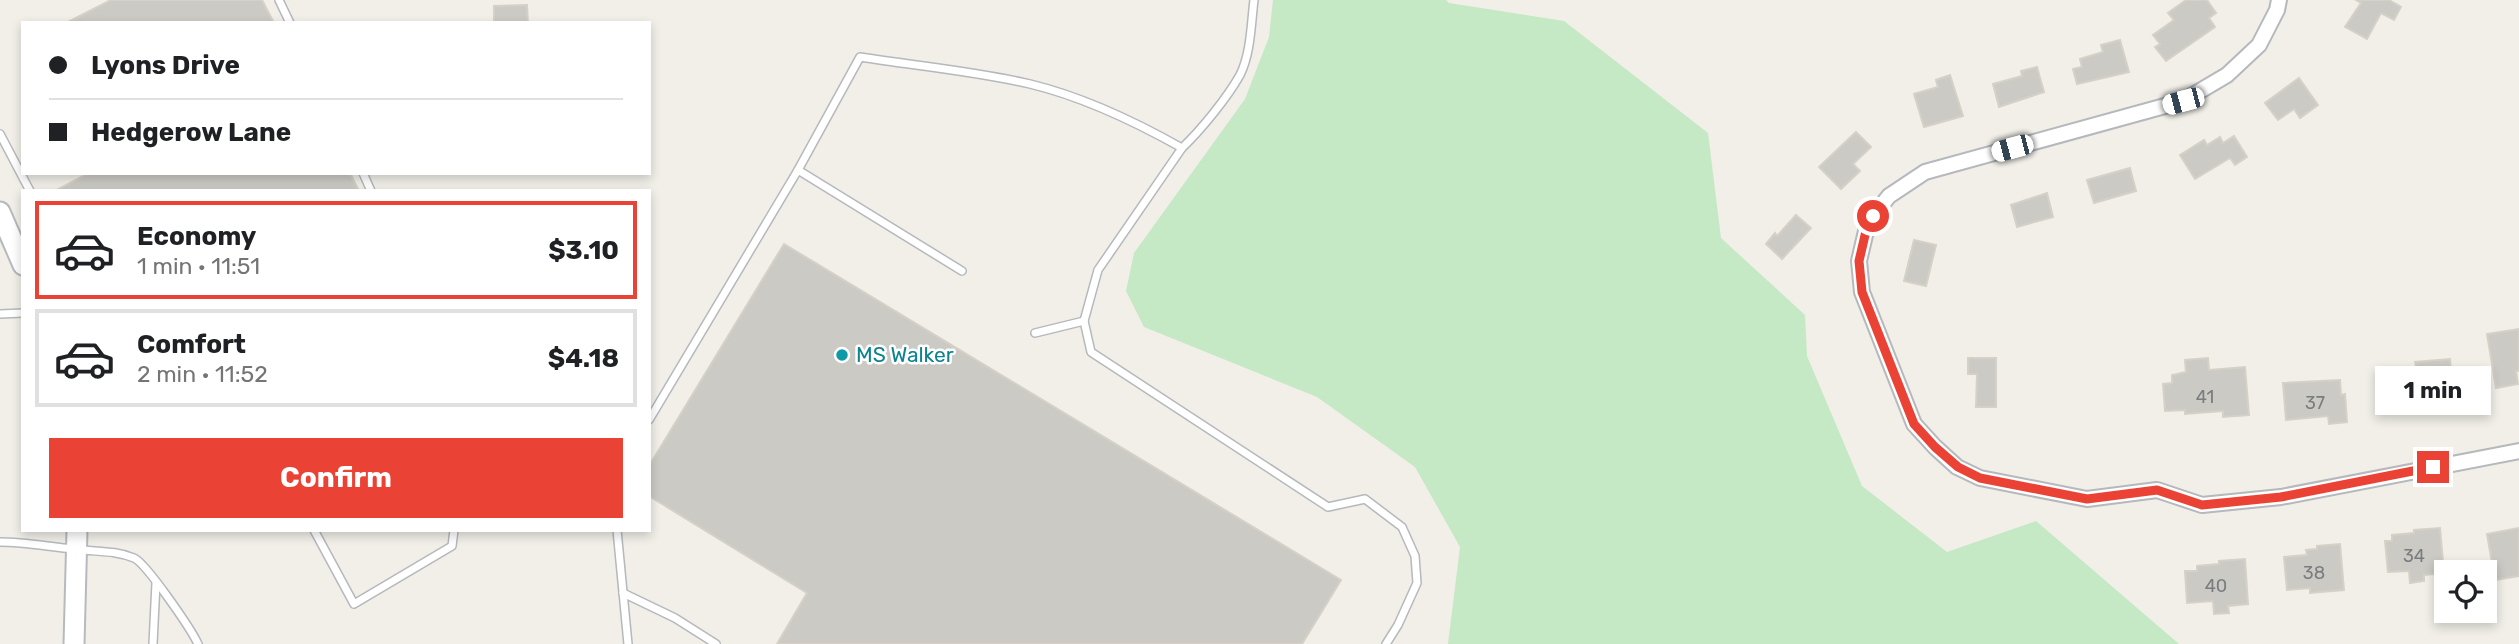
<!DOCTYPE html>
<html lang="en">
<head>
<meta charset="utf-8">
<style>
	:root { --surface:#fff; --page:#f6f6f6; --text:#202124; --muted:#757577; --line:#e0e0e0; --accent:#ea4335 }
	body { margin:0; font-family:Rubik,sans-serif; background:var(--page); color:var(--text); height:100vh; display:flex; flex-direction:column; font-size:26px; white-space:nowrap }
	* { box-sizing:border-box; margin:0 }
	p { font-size:23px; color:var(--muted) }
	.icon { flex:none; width:38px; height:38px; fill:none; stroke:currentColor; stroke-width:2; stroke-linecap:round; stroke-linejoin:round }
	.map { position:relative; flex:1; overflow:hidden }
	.side { position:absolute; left:21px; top:189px; width:630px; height:343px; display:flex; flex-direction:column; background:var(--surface); border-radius:0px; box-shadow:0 4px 10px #0003 }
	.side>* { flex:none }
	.guide { position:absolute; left:21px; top:21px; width:630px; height:154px; border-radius:0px; box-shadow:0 4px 10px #0003; display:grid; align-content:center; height:154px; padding:0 28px; background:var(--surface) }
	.fabs { position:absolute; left:2434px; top:560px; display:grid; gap:14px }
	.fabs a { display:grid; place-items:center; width:63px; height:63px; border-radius:0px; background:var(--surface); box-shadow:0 4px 10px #0003; font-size:35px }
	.end { position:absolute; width:32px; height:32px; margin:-16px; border:9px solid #ea4335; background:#fff; box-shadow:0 0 0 4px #fff }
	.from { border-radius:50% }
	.bubble { position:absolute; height:49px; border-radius:0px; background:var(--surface); box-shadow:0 4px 10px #0003; font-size:23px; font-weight:700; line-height:49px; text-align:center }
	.car { position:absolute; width:21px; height:42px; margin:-21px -10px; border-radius:9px; box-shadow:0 0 5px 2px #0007; background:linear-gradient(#fff 24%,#345 0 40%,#fff 0 76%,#345 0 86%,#fff 0) }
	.guide b { display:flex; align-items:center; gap:24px; height:66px; font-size:26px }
	.guide b+b { border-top:2px solid var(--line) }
	.guide i { width:18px; height:18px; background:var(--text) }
	ul { padding:12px 0 0; list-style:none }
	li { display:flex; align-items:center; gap:21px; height:98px; margin:0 14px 10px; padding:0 14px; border:4px solid var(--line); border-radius:0px }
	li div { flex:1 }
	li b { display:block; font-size:26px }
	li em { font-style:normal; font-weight:700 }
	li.on { border-color:var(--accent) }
	li>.icon { width:63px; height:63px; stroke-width:1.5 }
	.button { display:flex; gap:14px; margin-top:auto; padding:14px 28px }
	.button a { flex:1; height:80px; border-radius:0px; background:var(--accent); color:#fff; font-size:28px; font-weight:700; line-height:80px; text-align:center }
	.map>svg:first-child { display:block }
</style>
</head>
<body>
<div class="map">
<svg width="2519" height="644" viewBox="0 0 2519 644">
	<rect width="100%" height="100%" fill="#f1efe8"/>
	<polygon fill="#c5e8c5" points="1273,0 1446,0 1449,3 1564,21 1708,133 1721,238 1805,315 1807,356 1862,486 1947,552 2036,521 2179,644 1448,644 1460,547 1415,467 1317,397 1144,327 1126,291 1134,253 1245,99 1269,37"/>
	<g fill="#cccac5" stroke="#d6d1c6" stroke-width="2">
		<polygon points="111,0 262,0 274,23 66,23"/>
		<polygon points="2186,0 2207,0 2216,13 2209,18 2215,27 2166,61 2155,47 2160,44 2153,35 2174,20 2168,13"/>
		<polygon points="2356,0 2389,0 2401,7 2394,20 2381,13 2367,39 2345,27 2361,3"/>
		<polygon points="527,5 528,23 494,23 494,6"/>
		<polygon points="2120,40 2129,72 2077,84 2073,69 2082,67 2080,59 2103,52 2101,45"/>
		<polygon points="2037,67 2044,92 1999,107 1993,84 2022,76 2021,71"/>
		<polygon points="1950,75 1963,116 1924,127 1914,94 1938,87 1936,80"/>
		<polygon points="2299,78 2318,105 2300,118 2294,109 2278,120 2265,103"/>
		<polygon points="1856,132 1871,147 1853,164 1860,171 1841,189 1819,167"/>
		<polygon points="2234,136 2247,157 2235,165 2230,158 2195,179 2180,155 2204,140 2207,145 2220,137 2223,143"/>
		<polygon points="2130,168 2136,191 2094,203 2087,180"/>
		<polygon points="89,173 350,173 359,191 55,191"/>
		<polygon points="2047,193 2053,217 2017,227 2011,205"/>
		<polygon points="1796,215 1811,228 1782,259 1766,244 1775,233 1777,236"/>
		<polygon points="1914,240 1936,245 1926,286 1904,281"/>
		<polygon points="784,244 1341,580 1302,644 777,644 807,593 649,496 649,466"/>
		<polygon points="2519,329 2519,371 2516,371 2518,384 2496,388 2487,334"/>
		<polygon points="1968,358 1996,358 1996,407 1976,407 1977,374 1968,374"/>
		<polygon points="2208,358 2209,370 2245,367 2249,415 2223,417 2223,411 2185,414 2185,410 2165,411 2163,384 2172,383 2172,375 2186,372 2185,360"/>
		<polygon points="2450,359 2453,395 2388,403 2386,369 2416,367 2415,362"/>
		<polygon points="2340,380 2341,395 2345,394 2347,422 2329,424 2328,416 2286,420 2283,383"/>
		<polygon points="2440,528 2444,573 2424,575 2424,581 2410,583 2409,571 2388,572 2385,541 2392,541 2392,535 2414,533 2414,530"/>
		<polygon points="2519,528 2519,576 2495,580 2487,534"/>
		<polygon points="2340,544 2344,590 2310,593 2310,588 2287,590 2284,557 2307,555 2306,550 2317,549 2317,546"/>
		<polygon points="2245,559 2248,604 2228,606 2229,613 2214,614 2213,601 2187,603 2185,571 2197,571 2197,566 2219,564 2219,561"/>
	</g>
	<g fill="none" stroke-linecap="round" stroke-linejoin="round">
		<g stroke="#b5b8bc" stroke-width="10">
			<g id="service">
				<polyline points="279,0 290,23"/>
				<polyline points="0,134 30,191"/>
				<path d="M798 170 860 57C917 66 974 71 1030 84 1084 97 1134 121 1182 148"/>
				<polyline points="363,173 371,191"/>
				<polyline points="0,314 23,313"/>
				<polyline points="1084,321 1091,352 1328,507 1365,499 1402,527 1415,556 1417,583 1398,625 1386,644"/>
				<path d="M1035 333 1084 321 1098 270 1182 148C1201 130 1227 98 1240 75 1251 53 1251 24 1254 0"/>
				<polyline points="649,420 798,170 962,271"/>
				<polyline points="314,530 354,604 452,546 454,530"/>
				<polyline points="617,530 628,644"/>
				<path d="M0 542C26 542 50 547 75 549 95 552 115 550 134 558 146 563 191 629 198 644"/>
				<polyline points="623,593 675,618 716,644"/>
				<polyline points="153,644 156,583"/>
			</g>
		</g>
		<g stroke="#b5b8bc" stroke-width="18">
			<polyline id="minor" points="2279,0 2277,10 2259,45 2227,75 2183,101 1925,172 1889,196 1873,216 1866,231 1859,261 1862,292 1914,424 1935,447 1957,467 1980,478 2087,499 2157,490 2202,505 2281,497 2519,451"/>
		</g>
		<g stroke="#b6babf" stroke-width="23">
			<g id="secondary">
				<polyline points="0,212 23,265"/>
				<polyline points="74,644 77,530"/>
			</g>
		</g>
		<use href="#service" stroke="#fff" stroke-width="7"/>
		<use href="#minor" stroke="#fff" stroke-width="14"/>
		<use href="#secondary" stroke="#fff" stroke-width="19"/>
	</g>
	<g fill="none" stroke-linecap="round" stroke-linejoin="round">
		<polyline stroke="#ea4335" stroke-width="9" points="1873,216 1866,231 1859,261 1862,292 1914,424 1935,447 1958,467 1980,478 2087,499 2157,490 2202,505 2281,497 2433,467"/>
	</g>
	<circle fill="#0f9aa8" stroke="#fff" stroke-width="2.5" cx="842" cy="355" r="7"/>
	<g text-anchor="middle" stroke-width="5" stroke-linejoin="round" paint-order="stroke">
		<g font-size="18" fill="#7a7d7f">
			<text x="2205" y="403">41</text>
			<text x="2315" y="409">37</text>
			<text x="2414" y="562">34</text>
			<text x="2314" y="579">38</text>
			<text x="2216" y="592">40</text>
		</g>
		<g font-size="21" fill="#0d838f" stroke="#fff" text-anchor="start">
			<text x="856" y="362">MS Walker</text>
		</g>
	</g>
</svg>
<div class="fabs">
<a><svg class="icon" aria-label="locate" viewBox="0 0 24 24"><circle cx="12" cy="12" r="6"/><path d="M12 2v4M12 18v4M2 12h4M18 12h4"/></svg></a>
</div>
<i class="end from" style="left:1873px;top:216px"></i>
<i class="end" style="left:2433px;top:467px"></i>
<div class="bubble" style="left:2375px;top:366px;width:116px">1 min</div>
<i class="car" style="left:2183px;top:101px;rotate:255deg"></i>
<i class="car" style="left:2012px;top:148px;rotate:255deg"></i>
<div class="guide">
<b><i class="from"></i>Lyons Drive</b>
<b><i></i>Hedgerow Lane</b>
</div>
<section class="side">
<ul>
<li class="on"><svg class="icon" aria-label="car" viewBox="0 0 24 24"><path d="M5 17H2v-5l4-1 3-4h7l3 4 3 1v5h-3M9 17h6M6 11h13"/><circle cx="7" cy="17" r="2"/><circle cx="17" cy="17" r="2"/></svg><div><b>Economy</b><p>1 min · 11:51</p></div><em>$3.10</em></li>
<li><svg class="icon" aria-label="car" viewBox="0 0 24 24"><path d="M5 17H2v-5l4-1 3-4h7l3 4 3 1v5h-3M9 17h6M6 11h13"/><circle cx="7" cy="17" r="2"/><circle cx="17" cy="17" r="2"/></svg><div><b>Comfort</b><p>2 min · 11:52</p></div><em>$4.18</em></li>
</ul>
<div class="button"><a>Confirm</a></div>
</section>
</div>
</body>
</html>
